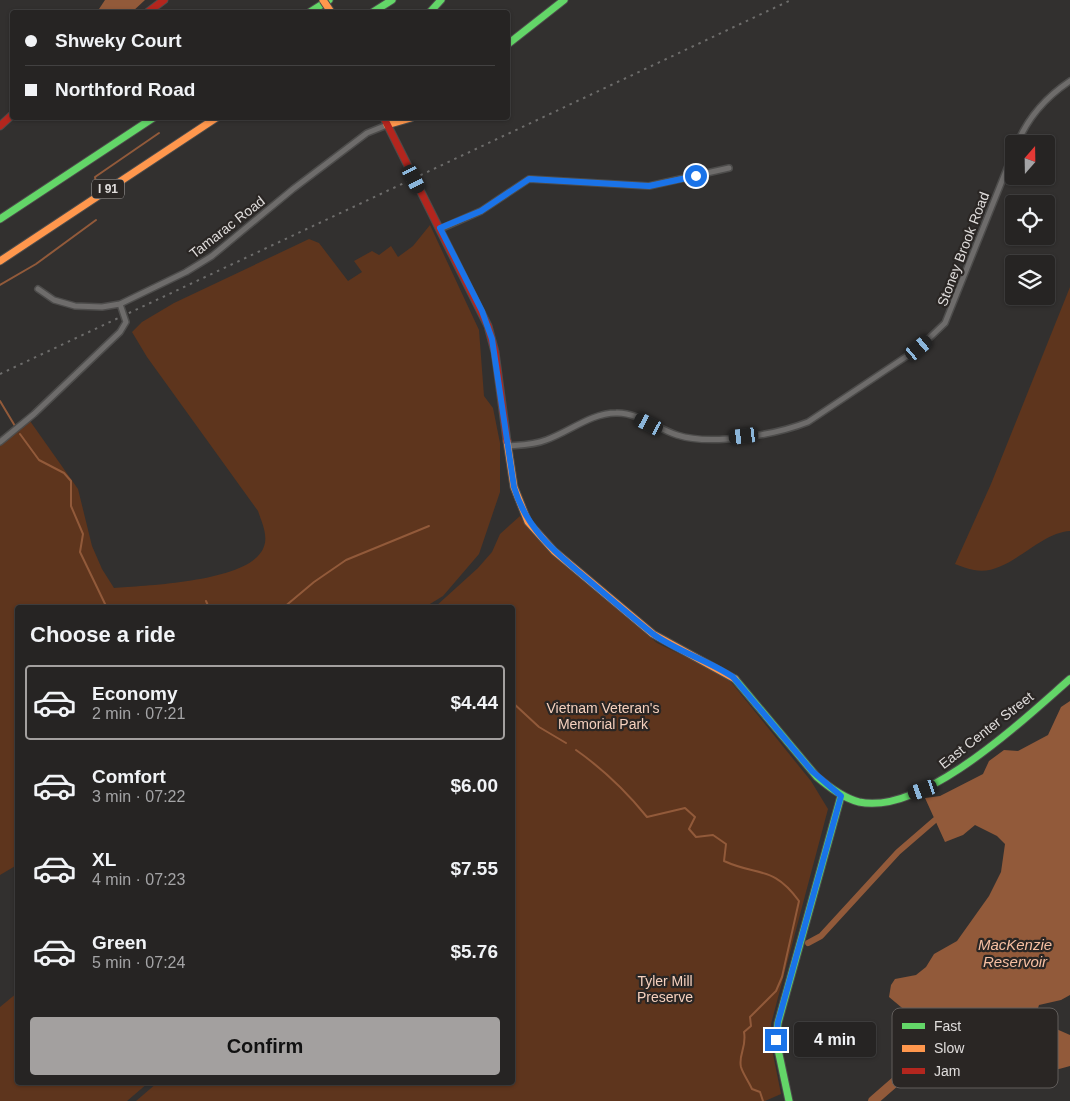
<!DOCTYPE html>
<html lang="en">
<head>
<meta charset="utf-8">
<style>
	:root { --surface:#262423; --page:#2e2c2b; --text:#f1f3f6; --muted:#a4a4a6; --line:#424141; --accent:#a3a09f }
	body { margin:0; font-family:Helvetica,sans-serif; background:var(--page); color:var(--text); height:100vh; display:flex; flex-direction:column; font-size:19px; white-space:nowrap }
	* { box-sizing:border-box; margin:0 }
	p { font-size:16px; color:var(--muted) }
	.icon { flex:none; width:28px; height:28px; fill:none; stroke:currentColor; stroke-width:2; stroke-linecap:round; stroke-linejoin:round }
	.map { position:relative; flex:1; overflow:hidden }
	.panel { position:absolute; left:15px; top:605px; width:500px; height:480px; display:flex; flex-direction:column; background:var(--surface); border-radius:5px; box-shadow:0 1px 4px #0004,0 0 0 1px var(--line) }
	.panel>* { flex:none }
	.hud { position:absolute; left:10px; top:10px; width:500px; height:110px; border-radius:5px; box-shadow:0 1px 4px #0004,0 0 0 1px var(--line); display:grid; align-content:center; height:110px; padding:0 15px; background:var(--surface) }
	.needle { width:32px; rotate:20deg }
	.controls { position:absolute; left:1005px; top:135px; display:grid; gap:10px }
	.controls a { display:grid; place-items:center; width:50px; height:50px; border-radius:5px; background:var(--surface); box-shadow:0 1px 4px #0004,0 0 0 1px var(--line); font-size:25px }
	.end { position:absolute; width:22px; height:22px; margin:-11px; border:6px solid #1a73e8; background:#fff; box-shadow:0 0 0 2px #fff }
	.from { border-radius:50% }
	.bubble { position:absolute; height:35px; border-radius:5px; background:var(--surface); box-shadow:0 1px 4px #0004,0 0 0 1px var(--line); font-size:16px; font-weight:700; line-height:35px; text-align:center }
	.car { position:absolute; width:15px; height:30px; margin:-15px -8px; border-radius:6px; box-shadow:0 0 4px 1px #0007; background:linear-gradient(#222 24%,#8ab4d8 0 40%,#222 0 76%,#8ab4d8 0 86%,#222 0) }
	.hud b { display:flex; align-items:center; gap:18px; height:48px; font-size:19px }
	.hud b+b { border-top:1px solid var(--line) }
	.hud i { width:12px; height:12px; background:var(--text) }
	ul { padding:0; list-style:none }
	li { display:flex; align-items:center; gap:15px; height:75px; margin:0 10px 8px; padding:0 5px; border:2px solid transparent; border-radius:5px }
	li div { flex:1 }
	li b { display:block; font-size:19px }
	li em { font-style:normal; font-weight:700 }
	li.current { border-color:var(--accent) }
	li>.icon { width:45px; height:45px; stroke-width:1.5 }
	h2 { padding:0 15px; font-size:22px; line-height:60px }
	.cta { display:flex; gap:10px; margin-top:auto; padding:10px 15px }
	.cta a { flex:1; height:58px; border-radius:5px; background:var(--accent); color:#111; font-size:20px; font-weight:700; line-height:58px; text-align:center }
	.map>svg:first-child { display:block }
</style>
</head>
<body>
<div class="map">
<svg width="1070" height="1101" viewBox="0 0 1070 1101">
	<rect width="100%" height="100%" fill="#32302f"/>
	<g fill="#5e351d">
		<path d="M430 225 479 330 484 396 493 408 500 443V492L479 554 443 596 425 607 18 608 17 865 0 875V443L30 421 78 489 92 546 102 569 114 588C148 585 247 582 263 549 269 537 262 523 258 511L147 357 132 332 142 322 174 303 309 239 319 243 348 281 362 272 354 261 372 251 379 255 391 246 398 257 413 246Z"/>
		<path d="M1070 287V531C1037 533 1008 577 974 570 968 569 961 566 955 564L991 484Z"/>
		<polygon points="520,516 531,532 551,554 657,643 719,673 731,682 811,781 828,809 771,1024 771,1044 781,1094 765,1101 136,1101 157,1083 512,1082 512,608 435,607 478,568 492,552 500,534"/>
		<polygon points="17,993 18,1082 148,1083 127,1101 0,1101 0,1007"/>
	</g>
	<g fill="#925a3a">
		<polygon points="105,0 145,0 132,12 97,12"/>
		<polygon points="1070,701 1070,995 1061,1000 1039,1005 1035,1017 1028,1022 999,1014 952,1047 944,1044 941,1047 922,1031 925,1027 889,997 891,985 895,979 916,975 926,967 934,954 957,941 989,896 1001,872 1005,844 997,836 975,825 963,835 945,842 925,798 940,796 983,774 989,761 1004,750 1018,751 1048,735 1061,707"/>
		<path d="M1054 1028 1070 1035V1066C1048 1073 1044 1071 1029 1054L1045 1030Z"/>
	</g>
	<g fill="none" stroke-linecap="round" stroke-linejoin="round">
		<g stroke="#925a3a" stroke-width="2">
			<polyline points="96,183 95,177 159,133"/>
			<polyline points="0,285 36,264 96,220"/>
			<polyline points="0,401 15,426"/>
			<polyline points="20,434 39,460 64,473 71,481 71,506 83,534 80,552 107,608"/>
			<polyline points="206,601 209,608"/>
			<polyline points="283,608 314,582 346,560 429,526"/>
			<polyline points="512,702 539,727 566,743"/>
			<path d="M576 750C603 769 626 791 647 817L685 808 695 817 689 829 696 837 713 835 726 844 724 861C759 877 773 865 799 901L782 977 776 991 750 1017 751 1026 744 1032C747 1047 738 1055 741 1067 743 1074 749 1082 752 1089L760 1092 763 1101"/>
		</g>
		<polyline stroke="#925a3a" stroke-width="6" points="808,943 821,936 898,852 935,820"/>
		<polyline stroke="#925a3a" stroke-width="10" points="873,1101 904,1074 941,1030"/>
		<g stroke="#4d4c4b" stroke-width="8">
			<g id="street">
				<path d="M1017 144C1028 117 1046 97 1070 81"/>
				<polyline points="440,229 481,211 529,179 649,186 729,168"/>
				<polyline points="38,289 54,300 75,306 102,307 120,304 186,272 212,256 293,189 367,133 387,125"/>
				<polyline points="0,442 34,414 120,332 126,322 120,304"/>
				<path d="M508 446C521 445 534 445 546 440 569 432 591 413 616 413 637 412 658 429 677 435 711 446 775 435 808 422L919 348 945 323 1014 151"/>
			</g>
		</g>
		<g stroke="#4d4c4b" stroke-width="9">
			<g id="fast">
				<polyline points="310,12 329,0"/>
				<polyline points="373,12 392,0"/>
				<polyline points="430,12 441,0"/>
				<polyline points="508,44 564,0"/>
				<polyline points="0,219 153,118"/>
				<path d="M735 679 817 777C829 787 843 798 859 802 923 816 1025 718 1070 679"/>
				<polyline points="789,1101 776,1040 778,1023 841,796"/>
			</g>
		</g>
		<g stroke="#4d4c4b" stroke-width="9">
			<g id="slow">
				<polyline points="387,125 411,118"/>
				<polyline points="0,261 216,118"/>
				<polyline points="507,441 514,487 528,522 554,551 653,634 735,679"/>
			</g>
		</g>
		<g stroke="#4d4c4b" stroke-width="9">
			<g id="jam">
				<polyline points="148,12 164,0"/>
				<polyline points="384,118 488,326 495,352 507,441"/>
				<polyline points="0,126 12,115"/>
			</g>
		</g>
		<use href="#street" stroke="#6e6c6b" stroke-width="5"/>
		<use href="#fast" stroke="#63d668" stroke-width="7"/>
		<use href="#slow" stroke="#ff974d" stroke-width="7"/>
		<use href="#jam" stroke="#b3261e" stroke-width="7"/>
		<polyline stroke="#6e6d6c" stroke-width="2" stroke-dasharray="2.5 5" stroke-linecap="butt" points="0,374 791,0"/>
		<g stroke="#4d4c4b" stroke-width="9" stroke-linecap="butt">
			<polyline id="slow-bridge" points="323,0 331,12"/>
		</g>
		<use href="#slow-bridge" stroke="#ff974d" stroke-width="7"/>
	</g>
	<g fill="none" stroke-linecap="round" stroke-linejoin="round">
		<path stroke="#1a73e8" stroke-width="6" d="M696 176 649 186 529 179 481 211 440 228 482 311 492 339 514 487C527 532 560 556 593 584 613 601 633 618 653 634 678 652 708 660 733 677L812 771 841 796 778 1022 776 1040"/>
	</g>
	<g text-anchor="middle" stroke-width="4.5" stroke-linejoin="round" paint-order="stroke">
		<rect fill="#2a2624" stroke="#a9a6a5" stroke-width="1" x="92" y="179.5" width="32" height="19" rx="4"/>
		<g font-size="12" font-weight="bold" fill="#e0dddc">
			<text x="108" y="193">I 91</text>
		</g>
		<g font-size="14" fill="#e0dddc" stroke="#2a2624">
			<text transform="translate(227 227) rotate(-38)" y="5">Tamarac Road</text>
			<text transform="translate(963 249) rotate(-69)" y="5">Stoney Brook Road</text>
			<text transform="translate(986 730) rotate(-38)" y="5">East Center Street</text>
		</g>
		<g font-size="14" fill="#f6d1be" stroke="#2a2624">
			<text x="603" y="713">Vietnam Veteran's<tspan x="603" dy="16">Memorial Park</tspan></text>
			<text x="665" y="986">Tyler Mill<tspan x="665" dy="16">Preserve</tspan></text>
		</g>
		<g font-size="15" font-style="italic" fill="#f6bfa2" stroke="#2a2624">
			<text x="1015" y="950">MacKenzie<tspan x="1015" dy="17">Reservoir</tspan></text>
		</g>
	</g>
	<rect x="892" y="1008" width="166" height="80" rx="8" fill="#2a2624" stroke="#615d5b" stroke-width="1"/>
	<rect x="902" y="1023" width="23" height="6" fill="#63d668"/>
	<rect x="902" y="1045" width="23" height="7" fill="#ff974d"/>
	<rect x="902" y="1068" width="23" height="6" fill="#b3261e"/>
	<g font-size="14" fill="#e0dddc">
		<text x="934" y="1031">Fast</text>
		<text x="934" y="1053">Slow</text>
		<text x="934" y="1076">Jam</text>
	</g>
</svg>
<div class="controls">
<a><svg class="needle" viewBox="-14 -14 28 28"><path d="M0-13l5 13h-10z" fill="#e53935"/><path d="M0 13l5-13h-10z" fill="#a4a4a6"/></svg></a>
<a><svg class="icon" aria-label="locate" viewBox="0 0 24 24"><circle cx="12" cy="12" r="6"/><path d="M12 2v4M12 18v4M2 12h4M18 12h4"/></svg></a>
<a><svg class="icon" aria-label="layers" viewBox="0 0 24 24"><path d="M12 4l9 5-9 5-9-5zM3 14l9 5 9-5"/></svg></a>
</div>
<i class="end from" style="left:696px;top:176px"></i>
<i class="end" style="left:776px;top:1040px"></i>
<div class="bubble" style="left:794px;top:1022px;width:82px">4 min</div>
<i class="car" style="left:414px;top:179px;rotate:153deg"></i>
<i class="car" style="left:919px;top:348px;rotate:50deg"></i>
<i class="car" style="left:649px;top:424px;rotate:297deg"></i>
<i class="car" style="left:744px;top:436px;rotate:263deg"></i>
<i class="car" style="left:923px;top:790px;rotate:251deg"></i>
<div class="hud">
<b><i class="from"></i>Shweky Court</b>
<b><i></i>Northford Road</b>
</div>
<section class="panel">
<h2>Choose a ride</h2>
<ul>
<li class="current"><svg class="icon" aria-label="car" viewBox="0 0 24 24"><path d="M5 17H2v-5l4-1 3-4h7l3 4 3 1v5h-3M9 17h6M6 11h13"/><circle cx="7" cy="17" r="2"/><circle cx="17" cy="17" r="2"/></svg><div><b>Economy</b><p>2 min · 07:21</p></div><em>$4.44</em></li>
<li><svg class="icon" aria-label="car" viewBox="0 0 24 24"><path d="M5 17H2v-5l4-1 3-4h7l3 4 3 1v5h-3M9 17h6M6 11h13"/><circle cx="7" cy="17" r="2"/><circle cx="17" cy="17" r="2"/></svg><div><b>Comfort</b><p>3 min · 07:22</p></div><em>$6.00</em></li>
<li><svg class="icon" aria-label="car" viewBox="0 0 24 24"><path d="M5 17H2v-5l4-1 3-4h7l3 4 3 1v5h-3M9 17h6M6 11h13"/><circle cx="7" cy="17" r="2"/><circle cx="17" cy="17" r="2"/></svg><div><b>XL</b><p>4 min · 07:23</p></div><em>$7.55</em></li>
<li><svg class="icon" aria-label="car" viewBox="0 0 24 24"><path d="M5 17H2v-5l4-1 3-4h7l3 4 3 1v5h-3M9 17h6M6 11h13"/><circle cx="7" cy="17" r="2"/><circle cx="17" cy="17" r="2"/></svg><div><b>Green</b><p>5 min · 07:24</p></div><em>$5.76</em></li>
</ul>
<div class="cta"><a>Confirm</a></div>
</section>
</div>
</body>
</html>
